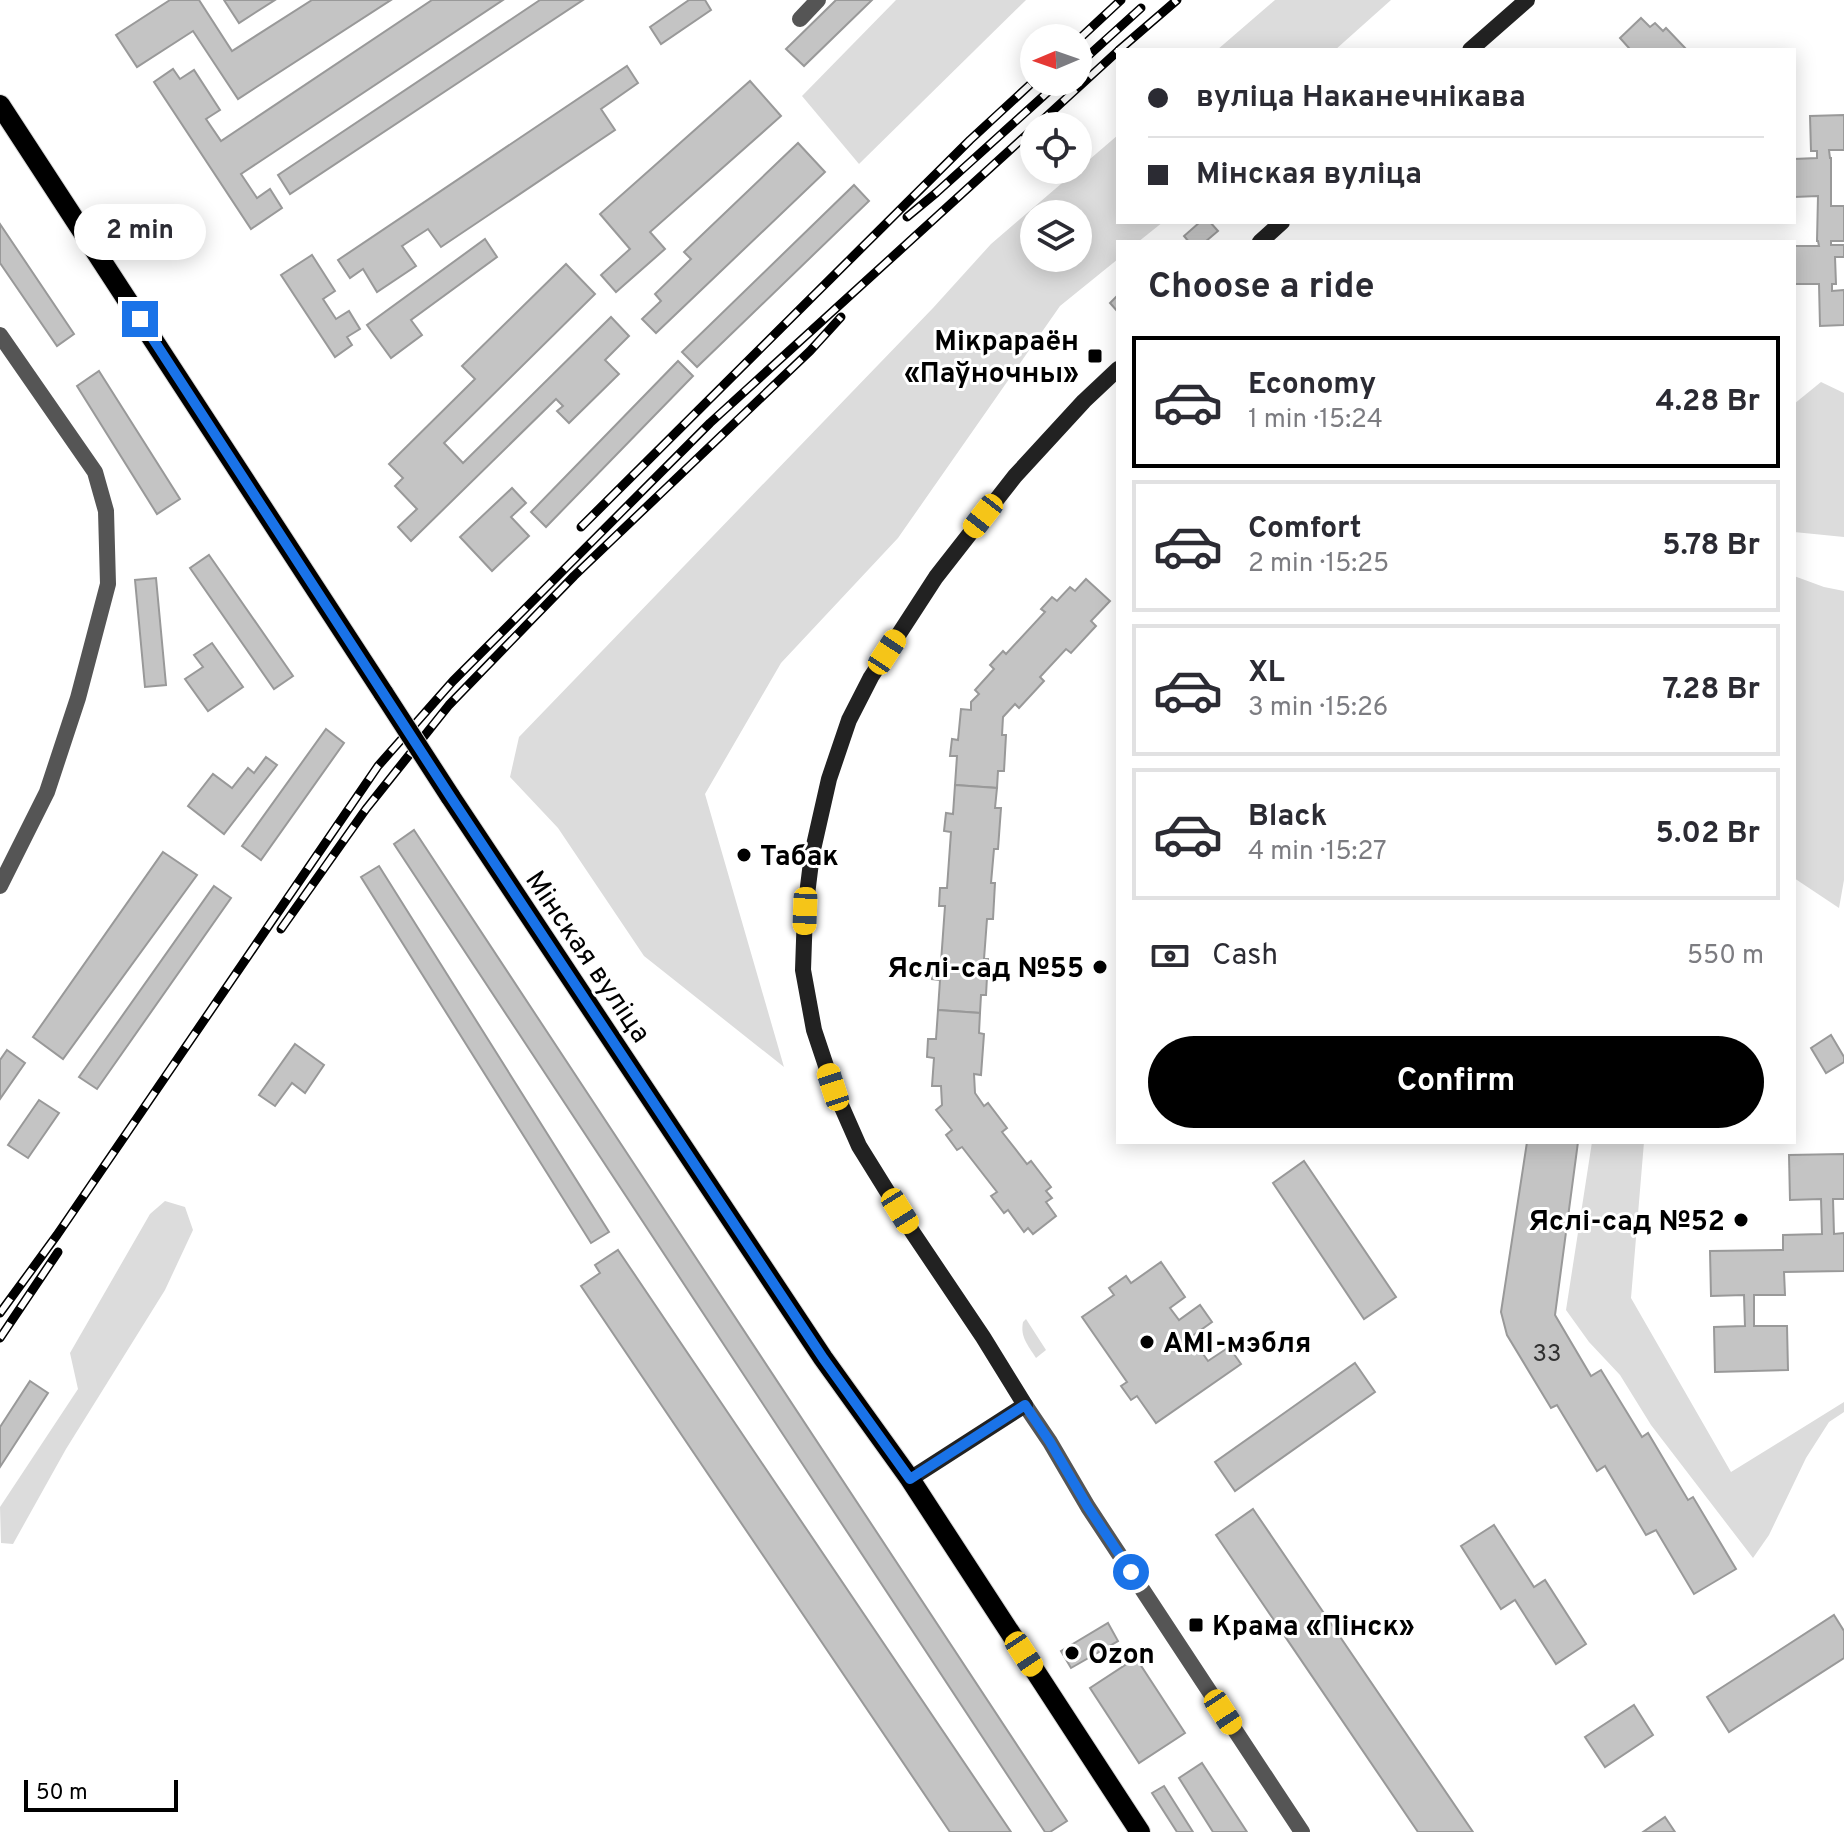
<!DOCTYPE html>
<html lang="en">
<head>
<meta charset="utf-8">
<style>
	:root { --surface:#fff; --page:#f7f7f7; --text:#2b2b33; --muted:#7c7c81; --line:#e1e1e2; --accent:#000 }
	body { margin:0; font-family:Overpass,sans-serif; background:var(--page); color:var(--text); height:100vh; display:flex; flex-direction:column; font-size:30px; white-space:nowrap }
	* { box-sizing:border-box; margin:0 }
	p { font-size:26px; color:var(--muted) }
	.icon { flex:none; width:44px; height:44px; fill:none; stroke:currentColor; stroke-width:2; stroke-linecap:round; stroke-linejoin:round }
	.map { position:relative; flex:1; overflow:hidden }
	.drawer { position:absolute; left:1116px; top:240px; width:680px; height:904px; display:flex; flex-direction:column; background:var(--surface); border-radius:0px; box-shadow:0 4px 20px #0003 }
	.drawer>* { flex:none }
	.hud { position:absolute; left:1116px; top:48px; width:680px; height:176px; border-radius:0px; box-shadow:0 4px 20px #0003; display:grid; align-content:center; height:176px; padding:0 32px; background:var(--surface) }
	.needle { width:52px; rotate:268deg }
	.buttons { position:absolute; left:1020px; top:24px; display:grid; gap:16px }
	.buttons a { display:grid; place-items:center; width:72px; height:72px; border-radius:50%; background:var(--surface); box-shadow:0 4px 20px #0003; font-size:40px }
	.scale { position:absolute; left:24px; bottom:20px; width:154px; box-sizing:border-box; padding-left:8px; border:4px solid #000; border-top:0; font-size:22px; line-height:28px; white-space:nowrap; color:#000; -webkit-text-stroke:6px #fff; paint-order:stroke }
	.end { position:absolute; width:36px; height:36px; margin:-18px; border:10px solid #1a73e8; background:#fff; box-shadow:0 0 0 4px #fff }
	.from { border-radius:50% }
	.bubble { position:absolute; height:56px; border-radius:28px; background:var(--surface); box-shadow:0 4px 20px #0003; font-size:26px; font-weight:700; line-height:56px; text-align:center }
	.car { position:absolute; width:24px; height:48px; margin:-24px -12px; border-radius:10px; box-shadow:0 0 6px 2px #0007; background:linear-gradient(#f5c518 24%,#345 0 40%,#f5c518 0 76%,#345 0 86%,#f5c518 0) }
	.hud b { display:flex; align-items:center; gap:28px; height:76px; font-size:30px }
	.hud b+b { border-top:2px solid var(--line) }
	.hud i { width:20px; height:20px; background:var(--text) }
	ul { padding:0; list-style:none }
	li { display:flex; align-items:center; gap:24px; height:132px; margin:0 16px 12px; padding:0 16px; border:4px solid var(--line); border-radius:0px }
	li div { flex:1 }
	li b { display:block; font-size:30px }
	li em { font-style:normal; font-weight:700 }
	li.current { border-color:var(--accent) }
	li>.icon { width:72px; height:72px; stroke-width:1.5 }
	h2 { padding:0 32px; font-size:36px; line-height:96px }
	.pay { display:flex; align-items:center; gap:20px; height:88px; padding:0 32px; font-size:30px }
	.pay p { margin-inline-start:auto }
	.button { display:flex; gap:16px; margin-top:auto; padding:16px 32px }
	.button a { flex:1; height:92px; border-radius:48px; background:var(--accent); color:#fff; font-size:32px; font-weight:700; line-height:92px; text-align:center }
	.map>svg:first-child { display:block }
</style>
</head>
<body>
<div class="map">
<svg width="1844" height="1832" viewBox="0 0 1844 1832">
	<rect width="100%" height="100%" fill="#fff"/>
	<g fill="#dcdcdc" fill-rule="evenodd">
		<polygon points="896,0 1026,0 859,164 802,96"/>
		<polygon points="1275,0 1391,0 1335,50 1217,50"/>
		<path d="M1118 135V222H1163L1138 242H1118V259L1060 306 898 538 781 663 705 794 784 1067 644 956 558 828 510 777 519 737 933 308 991 244ZM1078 214V258H1034V214Z"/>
		<polygon points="1821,382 1844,393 1844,537 1794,532 1794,404"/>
		<polygon points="1794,576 1824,587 1844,591 1844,880 1839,908 1794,878"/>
		<polygon points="1592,1142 1644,1142 1631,1298 1731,1472 1844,1402 1844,1412 1829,1422 1806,1458 1769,1535 1753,1558 1651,1425 1620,1375 1589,1342 1566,1310"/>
		<polygon points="165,1201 185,1207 193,1230 165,1290 66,1449 13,1544 1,1543 0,1507 78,1389 70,1353 150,1214"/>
		<path d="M1026 1319 1046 1350 1036 1358C1028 1345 1020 1337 1023 1322Z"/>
	</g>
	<g fill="#c4c4c4" stroke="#999" stroke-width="2">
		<polygon points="170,0 199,0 232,51 312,0 391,0 238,99 193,31 137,67 116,35"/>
		<polygon points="224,0 275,0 239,23"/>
		<polygon points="432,0 503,0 241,174 257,198 270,189 282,208 251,229 154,82 173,69 180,79 194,70 220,110 206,119 221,141"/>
		<polygon points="540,0 583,0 290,194 278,175"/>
		<polygon points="689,0 705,0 711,10 661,44 650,27"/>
		<polygon points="836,0 872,0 804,66 786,49"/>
		<polygon points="1641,18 1650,27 1655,23 1663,31 1666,28 1687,50 1626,50 1629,48 1620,38"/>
		<polygon points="627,66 638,83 601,109 615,130 441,247 428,229 402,246 416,266 377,292 363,269 350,278 338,260"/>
		<polygon points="750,81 781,116 650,232 665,249 616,292 601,275 630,249 600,214"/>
		<polygon points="1844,115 1844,150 1829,150 1830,158 1831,158 1831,206 1844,206 1844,241 1831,241 1831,245 1844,245 1844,257 1835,257 1836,284 1832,284 1832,291 1844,290 1844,325 1820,326 1819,284 1794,284 1794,246 1819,246 1818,241 1817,241 1818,196 1794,197 1794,159 1817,158 1817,151 1811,151 1810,116"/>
		<polygon points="798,143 825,172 656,333 642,319 661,301 655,294 691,259 684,252"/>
		<polygon points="854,185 869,201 697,367 682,352"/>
		<polygon points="1200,222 1210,222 1218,231 1205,242 1189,242 1184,236"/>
		<polygon points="0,224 74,334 57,346 0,263"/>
		<polygon points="485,239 497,257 411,320 422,335 391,358 367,325"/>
		<polygon points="312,255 335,291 323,299 336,319 349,311 360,329 347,337 352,345 335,357 281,275"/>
		<polygon points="566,264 595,294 444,443 463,463 611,317 629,336 605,360 619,374 569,423 557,411 563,406 556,399 411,541 398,527 417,509 395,486 403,478 389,464 475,379 462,366"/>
		<polygon points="1118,295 1118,312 1110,303"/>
		<polygon points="678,361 693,376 546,527 531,512"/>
		<polygon points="99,371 180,499 157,514 77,386"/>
		<polygon points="512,488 526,503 511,517 529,536 492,571 460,537"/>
		<polygon points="209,555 293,676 274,689 190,568"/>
		<polygon points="156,578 166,685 145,687 135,580"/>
		<polygon points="1086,579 1110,601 1091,621 1096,626 1071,653 1066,649 1040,677 1044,681 1019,708 1015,704 1003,717 1002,735 1006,735 1004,771 998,771 997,788 955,785 957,756 950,756 952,739 958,740 961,709 971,710 971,702 979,694 975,690 994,669 990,665 1003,651 1006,654 1045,612 1041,609 1052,597 1057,601 1070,587 1075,591"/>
		<polygon points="212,643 243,687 208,711 185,679 203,667 194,655"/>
		<polygon points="326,729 344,743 261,860 242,846"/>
		<polygon points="266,757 277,765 224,834 188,806 213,774 232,788 248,768 254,773"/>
		<polygon points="955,785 997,788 995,808 1001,808 998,849 994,849 991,883 995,883 993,919 987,919 984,959 988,959 986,995 981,995 980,1013 938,1010 940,980 932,979 933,962 941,962 945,906 939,906 940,888 947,888 951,832 944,831 946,813 953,814"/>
		<polygon points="414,830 1067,1821 1050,1832 1045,1832 394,844"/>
		<polygon points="163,852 197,875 63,1059 33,1037"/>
		<polygon points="379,866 609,1232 591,1243 361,877"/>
		<polygon points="214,886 231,898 97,1089 79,1077"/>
		<polygon points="938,1010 980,1013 979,1033 984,1034 981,1075 974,1074 975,1093 984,1106 988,1103 1007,1128 1002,1132 1027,1164 1031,1161 1051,1187 1046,1191 1052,1198 1046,1202 1056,1216 1033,1234 1028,1228 1024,1232 1008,1210 1004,1213 991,1196 997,1192 962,1147 957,1150 946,1135 952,1130 936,1110 942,1105 941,1086 932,1086 934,1058 927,1057 928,1039 936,1039"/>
		<polygon points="1831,1035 1844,1057 1844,1062 1826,1073 1811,1048"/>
		<polygon points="295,1044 324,1065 305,1093 292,1083 275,1106 259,1095"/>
		<polygon points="7,1050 25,1063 0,1099 0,1060"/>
		<polygon points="39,1100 59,1113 28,1158 8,1145"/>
		<polygon points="1527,1142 1578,1142 1555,1315 1591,1376 1601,1370 1642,1437 1648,1433 1688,1500 1693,1497 1736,1569 1694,1594 1656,1530 1646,1535 1605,1466 1597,1471 1557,1405 1551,1408 1507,1335 1501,1312"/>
		<polygon points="1844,1154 1844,1199 1833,1199 1834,1234 1844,1233 1844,1271 1784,1272 1785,1295 1754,1295 1754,1326 1787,1326 1788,1370 1715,1372 1714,1327 1745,1326 1744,1295 1711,1296 1710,1251 1783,1250 1783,1235 1822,1234 1821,1199 1790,1200 1789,1155"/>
		<polygon points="1304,1161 1396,1297 1364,1319 1273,1183"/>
		<polygon points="618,1250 1011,1832 950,1832 581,1286 600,1273 595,1265"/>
		<polygon points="1161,1262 1185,1297 1170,1308 1179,1320 1200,1305 1212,1322 1191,1337 1208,1361 1229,1347 1241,1364 1156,1423 1137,1396 1131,1400 1121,1386 1127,1382 1082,1317 1114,1295 1109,1288 1126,1276 1131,1283"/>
		<polygon points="1355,1363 1375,1392 1235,1491 1215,1462"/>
		<polygon points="30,1381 48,1393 0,1467 0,1427"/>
		<polygon points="1253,1509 1473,1832 1418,1832 1216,1535"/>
		<polygon points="1494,1525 1534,1587 1545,1580 1586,1644 1556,1664 1515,1600 1501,1609 1461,1546"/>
		<polygon points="1834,1615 1844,1631 1844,1658 1729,1732 1707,1697"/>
		<polygon points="1108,1623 1118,1641 1071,1668 1061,1651"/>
		<polygon points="1136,1658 1185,1733 1139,1763 1090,1688"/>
		<polygon points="1634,1705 1653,1735 1605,1767 1585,1737"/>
		<polygon points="1202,1763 1247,1832 1213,1832 1179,1778"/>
		<polygon points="1164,1786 1193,1832 1177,1832 1152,1793"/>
		<polygon points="1665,1817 1675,1832 1643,1832"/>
	</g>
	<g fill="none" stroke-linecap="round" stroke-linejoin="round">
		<g stroke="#dbdbdb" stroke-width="22">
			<g id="primary">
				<polyline points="0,105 384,694"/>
				<polyline points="450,796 823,1358 910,1479 1140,1832"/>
			</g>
		</g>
		<g stroke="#555" stroke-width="16">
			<polyline points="800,19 818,0"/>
			<polyline points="1025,1405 1050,1442 1088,1507 1302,1832"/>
		</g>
		<polyline stroke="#555" stroke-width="16" points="0,335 95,472 106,511 108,584 78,698 47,792 0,886"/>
		<g stroke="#222" stroke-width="16">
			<polyline points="1470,50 1527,0"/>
			<polyline points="1260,242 1282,222"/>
			<polyline points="910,1479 1025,1405 983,1337 913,1233 859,1146 833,1087 814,1030 803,970 805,911 812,854 829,779 849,720 871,677 936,577 1015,476 1084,401 1118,369"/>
		</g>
		<use href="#primary" stroke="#000" stroke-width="20"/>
		<g stroke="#000" stroke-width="9">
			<g id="rail">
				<polyline points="1078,40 1121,0"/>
				<polyline points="1119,50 1177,0"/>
				<polyline points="1078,65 1141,8"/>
				<polyline points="1036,126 1118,51"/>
				<polyline points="907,217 936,193 1059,82"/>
				<polyline points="581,527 970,140 1034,81"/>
				<polyline points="281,929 366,809 449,705 574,576 810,351 841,317"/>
				<polyline points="0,1313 57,1235 378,766 453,681 710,423 1034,128"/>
				<polyline points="0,1338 58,1252"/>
			</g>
		</g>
		<use href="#rail" stroke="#fff" stroke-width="6" stroke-dasharray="18" stroke-linecap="butt"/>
		<g stroke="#dbdbdb" stroke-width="22" stroke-linecap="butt">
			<polyline id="primary-bridge" points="384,694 450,796"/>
		</g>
		<use href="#primary-bridge" stroke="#000" stroke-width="20"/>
	</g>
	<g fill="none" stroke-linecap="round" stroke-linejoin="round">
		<polyline stroke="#1a73e8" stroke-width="10" points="140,319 450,796 823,1358 910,1479 1025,1405 1050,1442 1088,1507 1131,1572"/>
	</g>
	<g fill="#000" stroke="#fff" stroke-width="3">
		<rect x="1087" y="348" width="16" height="16" rx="4"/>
		<circle cx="744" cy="855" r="8"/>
		<circle cx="1100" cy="967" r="8"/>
		<circle cx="1741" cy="1220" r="8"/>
		<circle cx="1147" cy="1342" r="8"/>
		<rect x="1188" y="1617" width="16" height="16" rx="4"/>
		<circle cx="1072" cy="1653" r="8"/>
	</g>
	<g text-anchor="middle" stroke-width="6" stroke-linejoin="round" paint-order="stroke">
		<g font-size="24" fill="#313131">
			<text x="1547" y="1361">33</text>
		</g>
		<g font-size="28" font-weight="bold" fill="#000" stroke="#fff" text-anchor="start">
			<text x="1079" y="350" text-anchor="end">Мікрараён<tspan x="1079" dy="32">«Паўночны»</tspan></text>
			<text x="760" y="865">Табак</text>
			<text x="1084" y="977" text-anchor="end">Яслі-сад №55</text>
			<text x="1725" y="1230" text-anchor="end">Яслі-сад №52</text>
			<text x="1163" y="1352">AMI-мэбля</text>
			<text x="1212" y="1635">Крама «Пінск»</text>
			<text x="1088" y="1663">Ozon</text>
		</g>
		<g font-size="28" fill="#000" stroke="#fff">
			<text transform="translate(589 956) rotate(56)" y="10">Мінская вуліца</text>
		</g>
	</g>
</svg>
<div class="buttons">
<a><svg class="needle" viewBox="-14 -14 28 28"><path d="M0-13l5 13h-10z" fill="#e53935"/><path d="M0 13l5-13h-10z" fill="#7c7c81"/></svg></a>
<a><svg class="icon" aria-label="locate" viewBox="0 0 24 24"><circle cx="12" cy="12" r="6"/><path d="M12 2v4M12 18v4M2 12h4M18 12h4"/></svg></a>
<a><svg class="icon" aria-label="layers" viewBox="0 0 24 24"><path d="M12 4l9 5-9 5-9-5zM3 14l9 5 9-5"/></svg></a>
</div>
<div class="scale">50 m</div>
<i class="end from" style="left:1131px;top:1572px"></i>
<i class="end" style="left:140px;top:319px"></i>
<div class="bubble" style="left:74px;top:204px;width:132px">2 min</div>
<i class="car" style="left:983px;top:516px;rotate:218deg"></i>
<i class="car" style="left:887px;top:652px;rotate:33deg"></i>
<i class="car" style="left:805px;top:911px;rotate:182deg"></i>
<i class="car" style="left:833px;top:1087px;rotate:342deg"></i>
<i class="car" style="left:900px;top:1211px;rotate:148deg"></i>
<i class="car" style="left:1024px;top:1654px;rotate:147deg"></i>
<i class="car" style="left:1223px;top:1712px;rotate:147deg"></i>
<div class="hud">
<b><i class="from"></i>вуліца Наканечнікава</b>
<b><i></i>Мінская вуліца</b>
</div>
<section class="drawer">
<h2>Choose a ride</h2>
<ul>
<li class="current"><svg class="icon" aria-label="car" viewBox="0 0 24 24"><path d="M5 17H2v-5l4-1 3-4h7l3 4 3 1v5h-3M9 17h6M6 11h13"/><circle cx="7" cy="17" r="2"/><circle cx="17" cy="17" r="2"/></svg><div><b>Economy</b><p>1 min · 15:24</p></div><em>4.28 Br</em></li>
<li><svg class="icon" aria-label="car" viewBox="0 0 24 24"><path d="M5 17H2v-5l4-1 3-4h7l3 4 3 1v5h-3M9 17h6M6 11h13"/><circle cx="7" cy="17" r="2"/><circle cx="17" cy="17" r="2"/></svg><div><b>Comfort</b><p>2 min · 15:25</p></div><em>5.78 Br</em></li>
<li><svg class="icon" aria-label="car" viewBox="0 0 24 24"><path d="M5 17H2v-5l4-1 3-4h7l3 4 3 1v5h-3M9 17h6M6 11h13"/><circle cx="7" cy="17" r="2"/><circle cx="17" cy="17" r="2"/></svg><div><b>XL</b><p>3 min · 15:26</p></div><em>7.28 Br</em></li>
<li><svg class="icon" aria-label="car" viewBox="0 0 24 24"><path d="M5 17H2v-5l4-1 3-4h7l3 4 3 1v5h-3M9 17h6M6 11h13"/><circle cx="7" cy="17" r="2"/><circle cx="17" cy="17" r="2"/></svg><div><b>Black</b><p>4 min · 15:27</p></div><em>5.02 Br</em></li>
</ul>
<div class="pay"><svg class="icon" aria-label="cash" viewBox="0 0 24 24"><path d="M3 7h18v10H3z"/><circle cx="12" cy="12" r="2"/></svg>Cash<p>550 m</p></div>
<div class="button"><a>Confirm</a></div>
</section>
</div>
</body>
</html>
